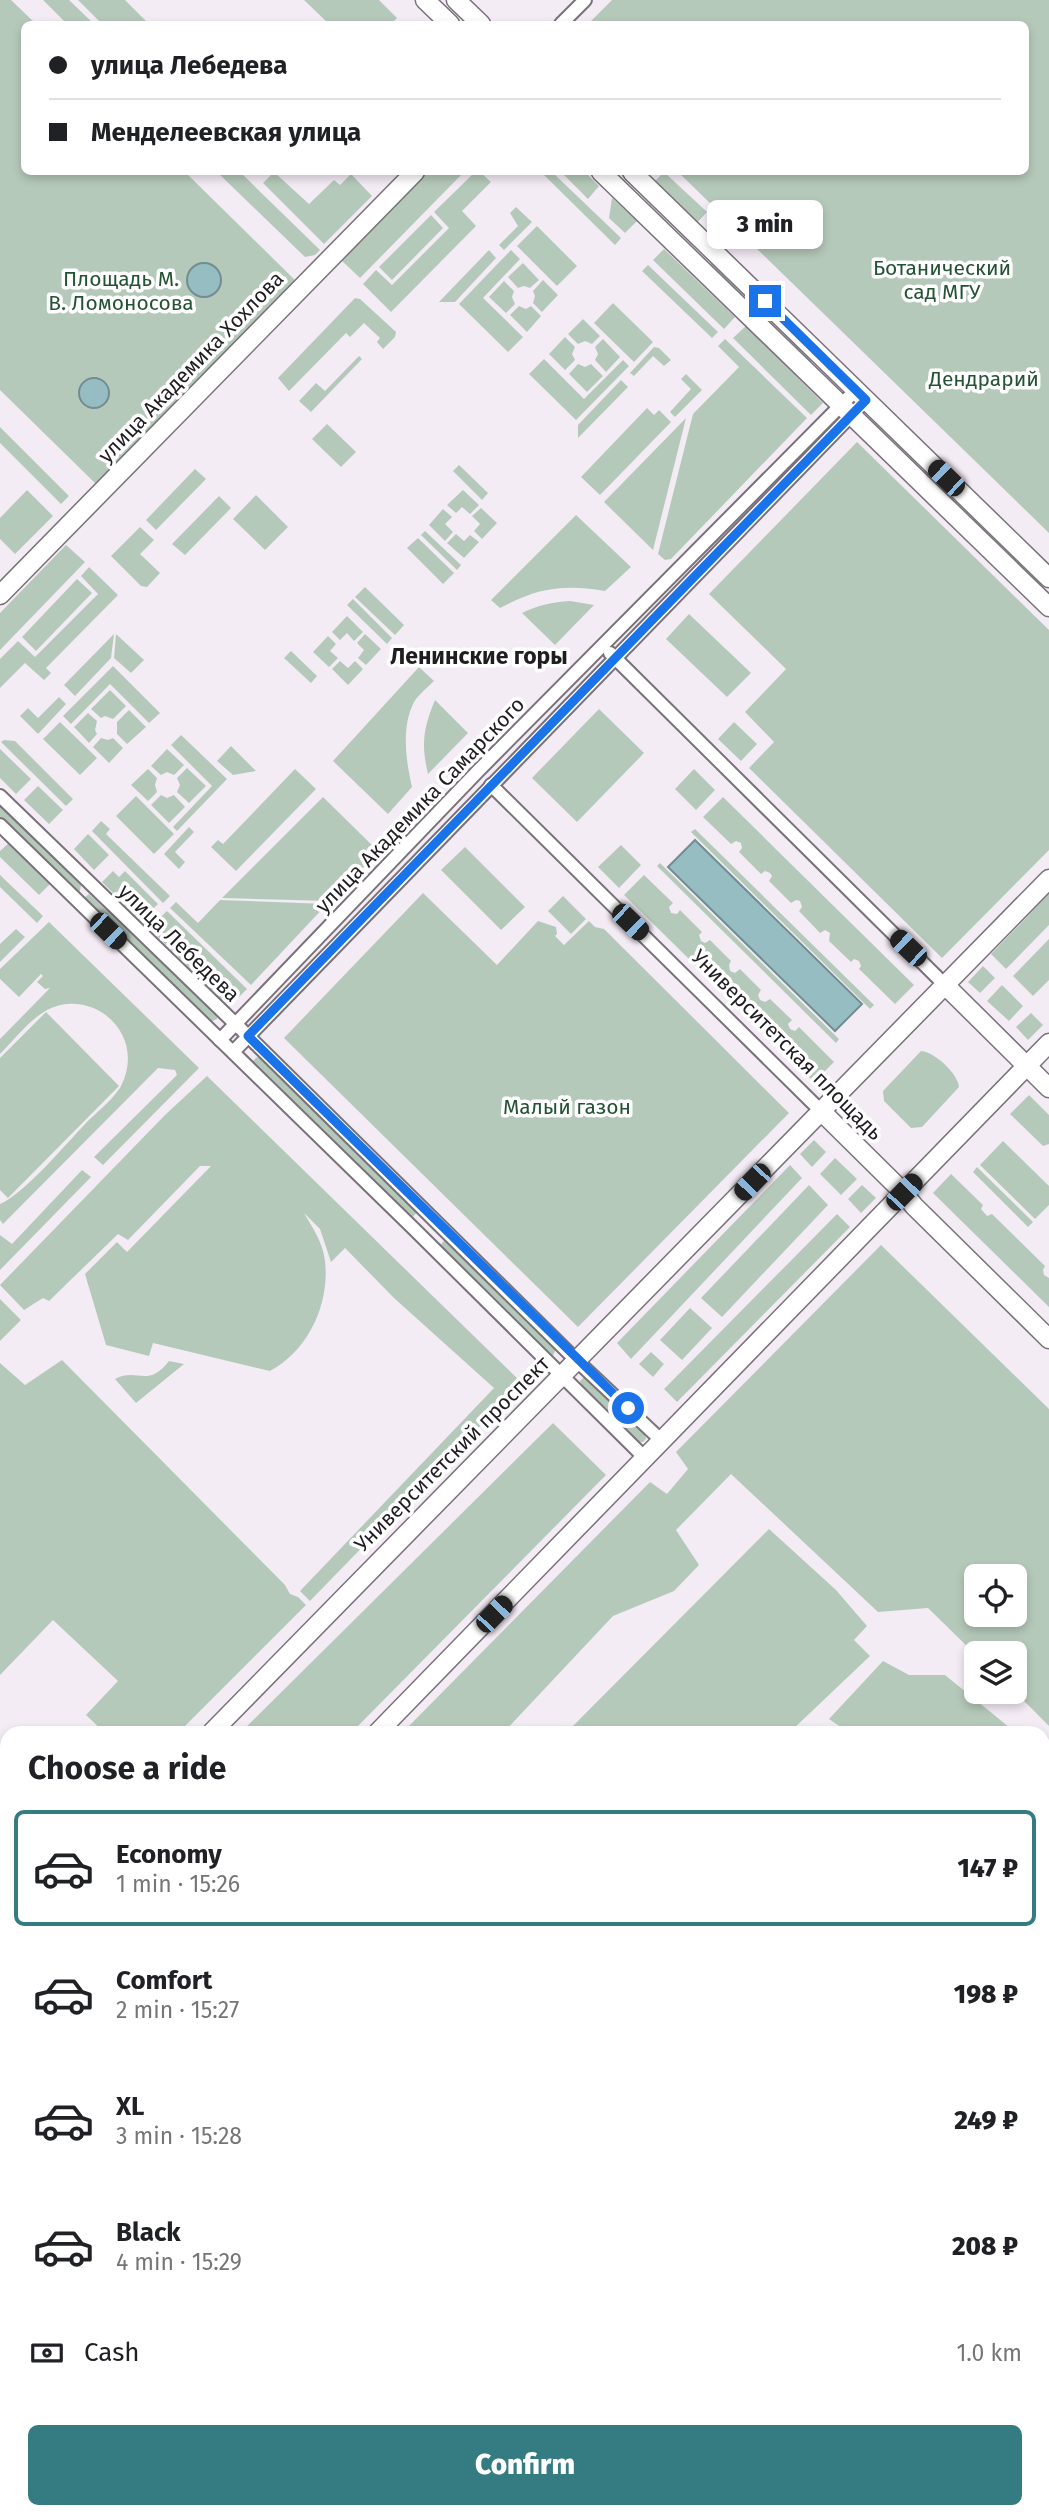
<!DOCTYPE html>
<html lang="en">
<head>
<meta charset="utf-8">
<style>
	:root { --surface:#fff; --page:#f6f6f6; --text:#202124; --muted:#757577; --line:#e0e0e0; --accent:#347c82 }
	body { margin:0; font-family:"Fira Sans",sans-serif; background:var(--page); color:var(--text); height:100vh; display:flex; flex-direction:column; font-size:26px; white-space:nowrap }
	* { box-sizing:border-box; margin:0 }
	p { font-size:23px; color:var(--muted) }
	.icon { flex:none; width:38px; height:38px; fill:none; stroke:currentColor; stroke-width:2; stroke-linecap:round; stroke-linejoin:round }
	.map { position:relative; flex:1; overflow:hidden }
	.panel { position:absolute; left:0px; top:1726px; width:1050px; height:793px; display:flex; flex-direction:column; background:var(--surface); border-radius:21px 21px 0 0; box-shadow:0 4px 10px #0003 }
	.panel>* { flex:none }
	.hud { position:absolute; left:21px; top:21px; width:1008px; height:154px; border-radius:10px; box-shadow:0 4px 10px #0003; display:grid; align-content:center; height:154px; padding:0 28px; background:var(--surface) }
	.fabs { position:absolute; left:964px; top:1564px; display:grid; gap:14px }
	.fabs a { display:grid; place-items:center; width:63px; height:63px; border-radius:10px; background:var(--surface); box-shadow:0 4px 10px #0003; font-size:35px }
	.end { position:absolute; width:32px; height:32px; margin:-16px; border:9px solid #1a73e8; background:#fff; box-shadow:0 0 0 4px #fff }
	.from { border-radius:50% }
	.bubble { position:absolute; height:49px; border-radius:10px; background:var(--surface); box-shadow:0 4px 10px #0003; font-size:23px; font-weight:800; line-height:49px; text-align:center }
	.car { position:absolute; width:21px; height:42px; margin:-21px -10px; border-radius:9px; box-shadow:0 0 5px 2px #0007; background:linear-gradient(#222 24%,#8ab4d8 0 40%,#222 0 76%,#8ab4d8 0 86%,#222 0) }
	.hud b { display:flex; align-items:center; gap:24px; height:66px; font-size:26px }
	.hud b+b { border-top:2px solid var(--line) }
	.hud i { width:18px; height:18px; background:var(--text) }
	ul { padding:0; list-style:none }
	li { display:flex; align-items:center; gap:21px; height:116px; margin:0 14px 10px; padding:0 14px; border:4px solid transparent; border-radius:10px }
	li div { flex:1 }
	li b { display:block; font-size:26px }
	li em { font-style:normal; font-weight:800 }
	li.active { border-color:var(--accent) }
	li>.icon { width:63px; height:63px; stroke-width:1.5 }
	h2 { padding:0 28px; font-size:32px; line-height:84px }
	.pay { display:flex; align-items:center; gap:18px; height:77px; padding:0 28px; font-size:26px }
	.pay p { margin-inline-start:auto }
	.button { display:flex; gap:14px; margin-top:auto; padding:14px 28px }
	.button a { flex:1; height:80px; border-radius:10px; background:var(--accent); color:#fff; font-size:28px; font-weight:800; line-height:80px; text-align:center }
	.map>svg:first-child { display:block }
</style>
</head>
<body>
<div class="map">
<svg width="1049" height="2517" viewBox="0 0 1049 2517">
	<rect width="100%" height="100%" fill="#f4ecf5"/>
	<g fill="#b5c9ba" fill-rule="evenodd">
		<polygon points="0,0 11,0 36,24 24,24 24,172 185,172 297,282 97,485 0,390"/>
		<polygon points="43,0 69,0 94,24 67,24"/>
		<polygon points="78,0 125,0 149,24 102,24"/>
		<polygon points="304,0 379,0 397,18 391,24 329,24"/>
		<polygon points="612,0 1049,0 1049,533 678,172 1026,172 1026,24 588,24"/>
		<polygon points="217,172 240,172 320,250 315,255 305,257"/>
		<polygon points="274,172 309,204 334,180 340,185 351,174 372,196 324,244 263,183"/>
		<polygon points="424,172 464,172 360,278 339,258"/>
		<polygon points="475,172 480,172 491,182 462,211 476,226 391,312 363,284 376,270 392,285 449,228 434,212"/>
		<polygon points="547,172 552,172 621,238 615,245 544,175"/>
		<polygon points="561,172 585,172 599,186 588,199"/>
		<polygon points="664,172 707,212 694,226 652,184"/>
		<polygon points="612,198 637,221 625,233 609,218"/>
		<polygon points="516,207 532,222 504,250 499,245 518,226 510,213"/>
		<polygon points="431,215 443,228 392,280 379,267"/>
		<polygon points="537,226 577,266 557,286 517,246"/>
		<polygon points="664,249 735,317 724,329 653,260"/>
		<polygon points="489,250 496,258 455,302 439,302"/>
		<polygon points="511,250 520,259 483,298 523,337 508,352 459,304"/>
		<polygon points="523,263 539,280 530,288 524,286 518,288 508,277"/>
		<polygon points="710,264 715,264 813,359 812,361 805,363 708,267"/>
		<polygon points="648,265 718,332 712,338 642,271"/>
		<polygon points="543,280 558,295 542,312 533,303 535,296 533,291"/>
		<polygon points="504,281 514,291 512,297 515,304 506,313 489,297"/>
		<polygon points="355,298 360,299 396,332 395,337 383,349 377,342 380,338 364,323 350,337 346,333 289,391 278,378"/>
		<polygon points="613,303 653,342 634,362 594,323"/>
		<polygon points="519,306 526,309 531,306 541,316 527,332 510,315"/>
		<polygon points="583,319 600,336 592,344 585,341 578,344 568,334"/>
		<polygon points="746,326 823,403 811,415 733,338"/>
		<polygon points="565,337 575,347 572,354 575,360 565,370 549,354"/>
		<polygon points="603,339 620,357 606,372 595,360 598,354 595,347"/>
		<polygon points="725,339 807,418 671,559 665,560 658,554 693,414 739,367 718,346"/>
		<polygon points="654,347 659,348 671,360 664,366 653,356 634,376 630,373"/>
		<polygon points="359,356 362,359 311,412 299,401 316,383 325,391"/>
		<polygon points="544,359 584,399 623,360 629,366 576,420 529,374"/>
		<polygon points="578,364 585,367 591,364 603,376 587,392 569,374"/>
		<polygon points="686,374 702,390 675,417 670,412 691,389 681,379"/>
		<polygon points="621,380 628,387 578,438 578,425"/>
		<polygon points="647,408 654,415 659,410 671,422 600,495 581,477"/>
		<polygon points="686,418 653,550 604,502"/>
		<polygon points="327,424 356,452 341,467 312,439"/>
		<polygon points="0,427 69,496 61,504 0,443"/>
		<polygon points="857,442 1049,630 1049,850 942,958 749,768 774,742 745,712 786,669 709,594"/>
		<polygon points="459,465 488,493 482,500 453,471"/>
		<polygon points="195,469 206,479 156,530 146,520"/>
		<polygon points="27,490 53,516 15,554 0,539 0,518"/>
		<polygon points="463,490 479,505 470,514 462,507 456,513 447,505"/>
		<polygon points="256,495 288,527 265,550 233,519"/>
		<polygon points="219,496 231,508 185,555 172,544"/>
		<polygon points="481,508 497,523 482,539 474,531 480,524 472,516"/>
		<polygon points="443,509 452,517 445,524 453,532 445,541 429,525"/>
		<path d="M576 515 631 567 605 591C562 584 538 588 500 608L491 600Z"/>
		<polygon points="140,527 154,540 140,554 160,573 147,587 141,586 111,556"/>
		<polygon points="425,531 461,565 457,570 421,535"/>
		<polygon points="456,534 464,541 470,535 479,542 464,558 447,543"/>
		<polygon points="418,538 454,573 443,584 407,548"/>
		<polygon points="66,545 85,562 0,650 0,613"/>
		<polygon points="89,567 118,595 46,668 51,673 44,680 25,663 0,688 0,659 18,641 35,657 98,594 81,576"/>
		<polygon points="77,579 92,593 36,651 22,637"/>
		<polygon points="365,587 404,625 395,635 355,597"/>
		<polygon points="353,599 392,638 387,644 347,605"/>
		<path d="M570 601 594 605 555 645 522 613C538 605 552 602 570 601Z"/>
		<polygon points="689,614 751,673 727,697 666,639"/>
		<polygon points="347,616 363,632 354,641 347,633 340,640 332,632"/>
		<polygon points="114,634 111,658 75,696 64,685"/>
		<polygon points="116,634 144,660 131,673 114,658"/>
		<polygon points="365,634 381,649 366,665 358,658 364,650 357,643"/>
		<polygon points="328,636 336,644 330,651 338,658 329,667 313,652"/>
		<polygon points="291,651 317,676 311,683 284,658"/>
		<polygon points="340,661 348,668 355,661 363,669 348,685 332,669"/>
		<polygon points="113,666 160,713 149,723 110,684 71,724 63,716"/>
		<path d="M419 667 434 681C428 687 419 694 414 702 401 727 406 761 412 787L388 814 333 761Z"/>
		<polygon points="110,690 126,706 113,719 105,716 101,718 91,709"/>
		<polygon points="59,697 66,704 38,734 20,716 28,708 38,718"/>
		<path d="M435 700 468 733 428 774C421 744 423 729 435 700Z"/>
		<polygon points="599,709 644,753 577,822 532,778"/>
		<polygon points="129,710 146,727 127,744 117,734 117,722"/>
		<polygon points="88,713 97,721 95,730 97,734 89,743 74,727"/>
		<polygon points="60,722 97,758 80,775 43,739"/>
		<polygon points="734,722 757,744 741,761 718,739"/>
		<polygon points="181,735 227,779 177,831 173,827 212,786 171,745"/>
		<polygon points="101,738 108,740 113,738 123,748 109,763 93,747"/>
		<polygon points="4,740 15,741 73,799 66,806 1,742"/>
		<polygon points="231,746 256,771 233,775 217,761"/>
		<polygon points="0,749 31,779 16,794 0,778"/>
		<polygon points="167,749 184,765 174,775 167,772 161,775 151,766"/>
		<polygon points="187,768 206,786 189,803 177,792 180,785 177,778"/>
		<polygon points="148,769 157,778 155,785 157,792 148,801 131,785"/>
		<polygon points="295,769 316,789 236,871 211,847 218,840 223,844"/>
		<polygon points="694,769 715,790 696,810 675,789"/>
		<polygon points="38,786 63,810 49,824 24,800"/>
		<polygon points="161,795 167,798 174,795 185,807 169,823 151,805"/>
		<polygon points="136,796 174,834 154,854 116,816"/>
		<polygon points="323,797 379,852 330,901 222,898"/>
		<polygon points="723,797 914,985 895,1004 859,969 861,966 859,961 854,959 851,962 829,941 830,933 825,930 820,933 799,911 802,907 800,901 796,900 791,903 769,881 772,876 770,873 765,871 761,874 739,852 742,848 741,843 736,841 731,844 703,817"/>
		<polygon points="0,805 81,884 80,891 75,893 0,819"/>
		<polygon points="101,821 110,829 106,834 170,896 163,903 92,831"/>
		<polygon points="189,827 194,832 175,852 185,862 179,869 164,854"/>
		<polygon points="695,829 874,1005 870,1009 691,832"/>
		<polygon points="88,834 109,855 94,870 74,849"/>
		<polygon points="10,842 52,882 39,895 0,857 0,851"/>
		<polygon points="621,845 641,865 619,888 598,867"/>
		<polygon points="465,847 525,907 501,930 441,870"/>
		<polygon points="660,863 839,1039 836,1043 657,866"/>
		<polygon points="113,871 119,877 125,871 158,904 141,921 102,882"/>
		<polygon points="0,875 43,916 37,923 0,887"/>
		<polygon points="644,875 673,903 669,907 671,913 677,914 680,910 702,932 699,935 701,941 705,943 710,940 731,961 729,965 730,971 735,973 740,969 761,990 758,995 760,1000 765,1002 770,999 792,1020 788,1024 790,1029 795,1031 799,1027 834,1062 814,1082 624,895"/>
		<polygon points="423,893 497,965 538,921 556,927 557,934 555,936 564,945 589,921 595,927 604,929 789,1113 578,1327 284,1038"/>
		<polygon points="89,894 217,1015 217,1019 210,1022 86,902 84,898"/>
		<polygon points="1049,894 1049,925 1006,969 991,954"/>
		<polygon points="563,896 586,919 571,934 548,911"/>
		<polygon points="220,900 327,904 251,985 170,908 176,902 198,923"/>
		<polygon points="167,911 247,989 229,1007 149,928"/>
		<path d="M49 922 199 1068 103 1165 94 1157 177 1075 175 1070 158 1068 3 1224 0 1220V1204C24 1194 66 1144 86 1123 97 1112 111 1101 120 1088 123 1082 126 1075 127 1068 135 1024 87 989 47 1010 29 1020 14 1040 0 1054V1039L50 988 45 989 37 982 43 976 41 974 19 997 0 979V969Z"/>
		<polygon points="16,929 25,937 0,962 0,944"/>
		<polygon points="1049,939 1049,980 1033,996 1013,976"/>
		<polygon points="983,966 995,978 980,993 968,982"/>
		<polygon points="1002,985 1023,1006 1009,1021 987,1001"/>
		<polygon points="46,1012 119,1086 8,1198 0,1190 0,1058"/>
		<polygon points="1031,1013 1043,1025 1028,1040 1016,1027"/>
		<path d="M921 1051C935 1052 958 1074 959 1087L922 1127 911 1128 884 1101 883 1091Z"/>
		<polygon points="257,1057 263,1059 419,1210 412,1218 255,1067 253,1061"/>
		<path d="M207 1076 522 1383 310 1601 300 1591 494 1388 394 1298 345 1248 331 1262 320 1229 304 1213C312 1227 323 1242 325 1261 330 1304 308 1351 270 1371L153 1343 149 1356 106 1345 85 1274 117 1242 127 1252 211 1166H200L128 1240 118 1234 49 1301 43 1298 24 1310 0 1285 165 1115Z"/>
		<polygon points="1029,1095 1049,1115 1049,1144 1043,1146 1010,1114"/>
		<polygon points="814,1140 826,1152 812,1167 800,1154"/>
		<polygon points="1003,1141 1049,1186 1049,1205 1035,1219 980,1165"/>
		<polygon points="835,1158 857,1179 841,1195 820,1174"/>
		<polygon points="790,1165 802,1178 631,1359 617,1343"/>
		<polygon points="977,1167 1033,1222 1028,1227 973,1172"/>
		<polygon points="82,1170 91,1177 0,1270 0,1235 12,1244"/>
		<polygon points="951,1174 983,1205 981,1209 987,1216 992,1214 1045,1266 1043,1270 1044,1275 1049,1278 1049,1307 933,1193"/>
		<polygon points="809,1185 828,1205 722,1317 701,1298"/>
		<polygon points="862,1185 876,1198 861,1213 848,1199"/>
		<polygon points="837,1214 850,1227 677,1402 664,1389"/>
		<polygon points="446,1239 556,1349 552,1358 440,1245"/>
		<path d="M881 1245 1049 1409V1726L1015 1692V1654L976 1655 928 1608 878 1612 731 1474 676 1530 699 1565 674 1591 613 1616 504 1732H403L650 1482 667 1494 688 1469 676 1452ZM976 1577H1015V1615H976Z"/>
		<polygon points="0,1299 21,1320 0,1341"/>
		<polygon points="690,1308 712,1328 682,1360 660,1340"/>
		<polygon points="651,1352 664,1364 653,1377 639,1364"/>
		<polygon points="62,1360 285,1585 290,1594 298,1597 306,1605 179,1732 104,1732 86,1715 118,1681 53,1620 0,1675 0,1363 25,1385"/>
		<path d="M169 1361 184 1364 136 1403 115 1379C138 1367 147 1389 169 1361Z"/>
		<polygon points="585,1376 645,1434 646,1439 643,1442 639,1442 581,1385 580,1381"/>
		<polygon points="553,1423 606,1475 352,1732 241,1732"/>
		<polygon points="769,1529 836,1590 867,1626 854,1640 870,1656 790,1732 567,1732"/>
		<polygon points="883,1661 909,1675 945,1675 1015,1732 848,1732 829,1719"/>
		<polygon points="1049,1781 1049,2055 1043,2069 1043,1790"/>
		<polygon points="0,1787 7,1794 7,1908 0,1915"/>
		<polygon points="7,2142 7,2511 427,2511 433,2517 0,2517 0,2147"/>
		<polygon points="1049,2196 1049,2363 1043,2390 1043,2220"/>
	</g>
	<g fill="#95bdc2" stroke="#728d91" stroke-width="2">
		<circle cx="204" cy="280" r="17"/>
		<circle cx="94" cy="393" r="15"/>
		<polygon points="695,840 862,1004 835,1031 668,867"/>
	</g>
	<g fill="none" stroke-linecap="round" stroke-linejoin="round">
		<g stroke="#79727a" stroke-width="16">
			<g id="street">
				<polyline points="561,24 585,0"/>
				<polyline points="610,653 945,985"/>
				<polyline points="491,785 821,1111"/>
				<polyline points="0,796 248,1036 576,1360 662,1441"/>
				<polyline points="0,825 413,1228 645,1458"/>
				<polyline points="220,1040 478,771 856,390"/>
				<polyline points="233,1052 866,400"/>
			</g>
		</g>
		<g stroke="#79727a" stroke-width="21">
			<g id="secondary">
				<polyline points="425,0 450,24"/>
				<polyline points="456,0 481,24"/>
				<polyline points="601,172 1049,607"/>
				<polyline points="632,172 1049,578"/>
				<polyline points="0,595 415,172"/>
				<polyline points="945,985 1049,1088"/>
				<polyline points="821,1111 903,1192 914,1206 1049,1339"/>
				<polyline points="212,1732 1049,879"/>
				<polyline points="378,1732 1049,1043"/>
				<polyline points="0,1952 7,1945"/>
				<polyline points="0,2118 7,2111"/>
				<polyline points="1043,2179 1049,2158"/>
				<polyline points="1043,2423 1049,2394"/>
				<polyline points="544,2511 552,2517"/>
				<polyline points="695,2511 703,2517"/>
				<polyline points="966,2517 967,2511"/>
				<polyline points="1025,2517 1026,2511"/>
			</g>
		</g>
		<g stroke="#79727a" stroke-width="23">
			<g id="primary">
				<polyline points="0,2041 7,2046"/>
				<polyline points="0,2075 7,2080"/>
				<polyline points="600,2511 607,2517"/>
				<polyline points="638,2511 646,2517"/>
			</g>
		</g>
		<use href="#street" stroke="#fff" stroke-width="12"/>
		<use href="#secondary" stroke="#fff" stroke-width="18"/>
		<use href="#primary" stroke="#fff" stroke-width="19"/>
	</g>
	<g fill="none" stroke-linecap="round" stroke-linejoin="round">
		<polyline stroke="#1a73e8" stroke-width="9" points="628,1408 248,1036 866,400 765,301"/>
	</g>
	<g text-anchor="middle" stroke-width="7" stroke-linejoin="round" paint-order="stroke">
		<g font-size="21" fill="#245334" stroke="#fff">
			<text x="942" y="275">Ботанический<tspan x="942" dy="24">сад МГУ</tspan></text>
			<text x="121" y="286">Площадь М.<tspan x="121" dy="24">В. Ломоносова</tspan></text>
			<text x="984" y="386">Дендрарий</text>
			<text x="567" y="1114">Малый газон</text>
		</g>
		<g font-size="21" fill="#201d20" stroke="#fff">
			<text transform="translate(191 367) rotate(-46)" y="7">улица Академика Хохлова</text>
			<text transform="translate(420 805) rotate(-46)" y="7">улица Академика Самарского</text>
			<text transform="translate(179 943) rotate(44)" y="7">улица Лебедева</text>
			<text transform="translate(787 1045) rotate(45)" y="7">Университетская площадь</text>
			<text transform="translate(452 1454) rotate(-45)" y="7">Университетский проспект</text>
		</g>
		<g font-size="23" font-weight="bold" fill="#201d20" stroke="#fff">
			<text x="479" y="664">Ленинские горы</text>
		</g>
	</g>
</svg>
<div class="fabs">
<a><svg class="icon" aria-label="locate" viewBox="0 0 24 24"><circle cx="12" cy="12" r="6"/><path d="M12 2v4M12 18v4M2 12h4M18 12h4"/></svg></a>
<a><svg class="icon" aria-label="layers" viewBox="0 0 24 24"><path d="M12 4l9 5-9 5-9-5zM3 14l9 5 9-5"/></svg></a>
</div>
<i class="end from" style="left:628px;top:1408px"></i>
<i class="end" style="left:765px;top:301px"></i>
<div class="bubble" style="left:707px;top:200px;width:116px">3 min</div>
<i class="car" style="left:946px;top:478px;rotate:314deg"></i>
<i class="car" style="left:630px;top:922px;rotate:134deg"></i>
<i class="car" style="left:108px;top:931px;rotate:134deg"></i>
<i class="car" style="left:908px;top:948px;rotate:314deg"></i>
<i class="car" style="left:752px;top:1182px;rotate:224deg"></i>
<i class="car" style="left:904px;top:1192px;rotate:44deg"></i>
<i class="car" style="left:494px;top:1614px;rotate:44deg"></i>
<div class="hud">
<b><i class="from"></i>улица Лебедева</b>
<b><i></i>Менделеевская улица</b>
</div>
<section class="panel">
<h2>Choose a ride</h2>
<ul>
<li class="active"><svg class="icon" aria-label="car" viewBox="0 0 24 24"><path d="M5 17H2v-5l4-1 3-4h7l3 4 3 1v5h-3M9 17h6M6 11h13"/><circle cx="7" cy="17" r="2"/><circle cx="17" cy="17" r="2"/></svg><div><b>Economy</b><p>1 min · 15:26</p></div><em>147 ₽</em></li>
<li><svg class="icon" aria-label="car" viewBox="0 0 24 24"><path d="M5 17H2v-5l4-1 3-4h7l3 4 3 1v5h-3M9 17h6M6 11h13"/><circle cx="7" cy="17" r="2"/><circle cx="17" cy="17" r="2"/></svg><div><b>Comfort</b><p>2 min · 15:27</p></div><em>198 ₽</em></li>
<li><svg class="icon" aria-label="car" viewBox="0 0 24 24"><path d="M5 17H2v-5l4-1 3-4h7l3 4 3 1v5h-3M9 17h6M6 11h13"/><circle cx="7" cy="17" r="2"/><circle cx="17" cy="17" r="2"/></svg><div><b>XL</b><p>3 min · 15:28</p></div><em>249 ₽</em></li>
<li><svg class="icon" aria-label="car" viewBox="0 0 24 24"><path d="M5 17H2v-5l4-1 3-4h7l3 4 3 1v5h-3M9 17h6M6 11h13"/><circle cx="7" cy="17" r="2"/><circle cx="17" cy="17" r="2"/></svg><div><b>Black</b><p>4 min · 15:29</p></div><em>208 ₽</em></li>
</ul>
<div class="pay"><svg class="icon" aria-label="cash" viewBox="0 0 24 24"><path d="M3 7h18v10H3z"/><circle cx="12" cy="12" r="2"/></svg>Cash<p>1.0 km</p></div>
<div class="button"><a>Confirm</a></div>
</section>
</div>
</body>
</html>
